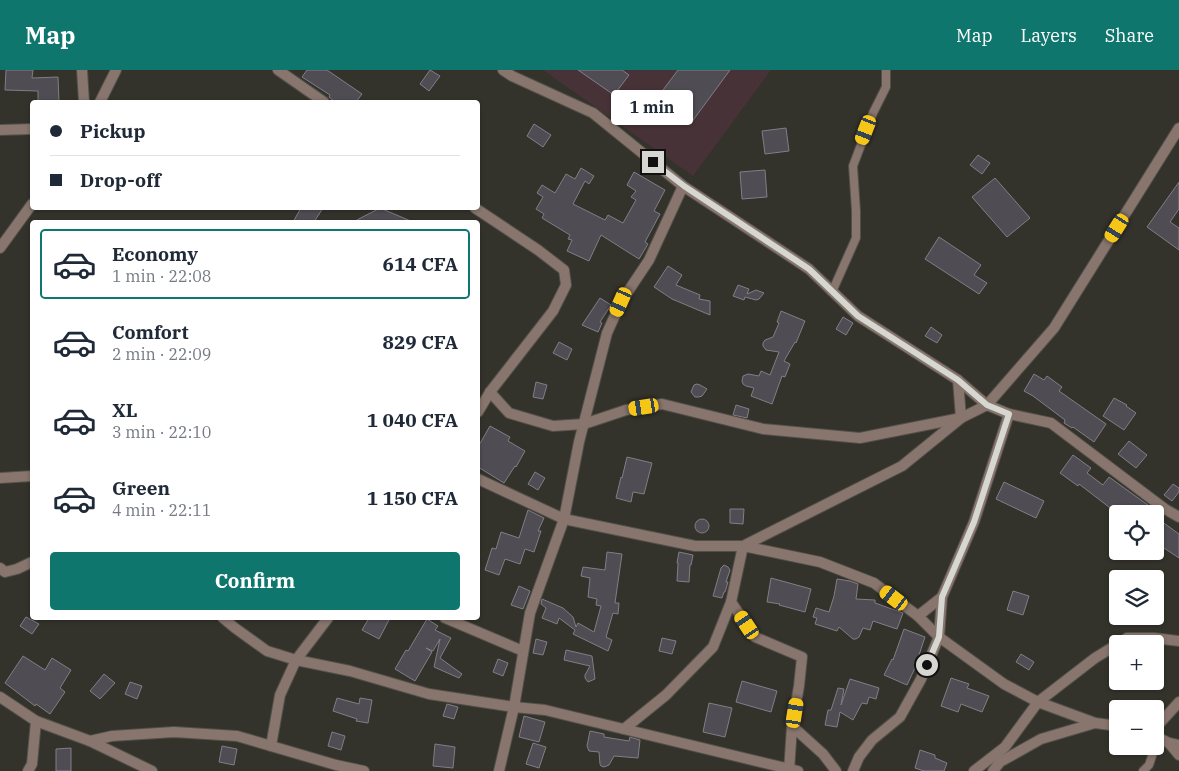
<!DOCTYPE html>
<html lang="en">
<head>
<meta charset="utf-8">
<style>
	:root { --surface:#fff; --page:#f2f2f3; --text:#1f2937; --muted:#747a83; --line:#e0e1e3; --accent:#0f766e }
	body { margin:0; font-family:"IBM Plex Serif",serif; background:var(--page); color:var(--text); height:100vh; display:flex; flex-direction:column; font-size:19px; white-space:nowrap }
	* { box-sizing:border-box; margin:0 }
	p { font-size:16px; color:var(--muted) }
	.icon { flex:none; width:28px; height:28px; fill:none; stroke:currentColor; stroke-width:2; stroke-linecap:round; stroke-linejoin:round }
	.map { position:relative; flex:1; overflow:hidden }
	.side { position:absolute; left:30px; top:150px; width:450px; height:400px; display:flex; flex-direction:column; background:var(--surface); border-radius:5px; box-shadow:0 1px 4px #0004 }
	.side>* { flex:none }
	.guide { position:absolute; left:30px; top:30px; width:450px; height:110px; border-radius:5px; box-shadow:0 1px 4px #0004; display:grid; align-content:center; height:110px; padding:0 20px; background:var(--surface) }
	.buttons { position:absolute; left:1109px; top:435px; display:grid; gap:10px }
	.buttons a { display:grid; place-items:center; width:55px; height:55px; border-radius:5px; background:var(--surface); box-shadow:0 1px 4px #0004; font-size:25px }
	.end { position:absolute; width:22px; height:22px; margin:-11px; border:6px solid #d7d7d2; background:#111; box-shadow:0 0 0 2px #111 }
	.from { border-radius:50% }
	.bubble { position:absolute; height:35px; border-radius:5px; background:var(--surface); box-shadow:0 1px 4px #0004; font-size:16px; font-weight:700; line-height:35px; text-align:center }
	.car { position:absolute; width:15px; height:30px; margin:-15px -8px; border-radius:6px; box-shadow:0 0 4px 1px #0007; background:linear-gradient(#f5c518 24%,#345 0 40%,#f5c518 0 76%,#345 0 86%,#f5c518 0) }
	.guide b { display:flex; align-items:center; gap:18px; height:48px; font-size:19px }
	.guide b+b { border-top:1px solid var(--line) }
	.guide i { width:12px; height:12px; background:var(--text) }
	ul { padding:9px 0 0; list-style:none }
	li { display:flex; align-items:center; gap:15px; height:70px; margin:0 10px 8px; padding:0 10px; border:2px solid transparent; border-radius:5px }
	li div { flex:1 }
	li b { display:block; font-size:19px }
	li em { font-style:normal; font-weight:700 }
	li.active { border-color:var(--accent) }
	li>.icon { width:45px; height:45px; stroke-width:1.5 }
	.action { display:flex; gap:10px; margin-top:auto; padding:10px 20px }
	.action a { flex:1; height:58px; border-radius:5px; background:var(--accent); color:#fff; font-size:20px; font-weight:700; line-height:58px; text-align:center }
	header { display:flex; align-items:center; gap:30px; box-sizing:border-box; height:70px; padding:0 25px; background:var(--accent); color:#fff }
	header strong { font-size:24px }
	nav { display:flex; gap:28px; margin-inline-start:auto; font-size:18px }
	.map>svg:first-child { display:block }
</style>
</head>
<body>
<header>
<strong>Map</strong>
<nav><a>Map</a><a>Layers</a><a>Share</a></nav>
</header>
<div class="map">
<svg width="1179" height="701" viewBox="0 0 1179 701">
	<rect width="100%" height="100%" fill="#33322b"/>
	<polygon fill="#473337" points="543,0 771,0 693,106"/>
	<g fill="#4f4c53" stroke="#817e85">
		<polygon points="6,0 33,0 32,8 58,7 59,32 38,32 38,21 5,20"/>
		<polygon points="307,0 327,0 362,24 356,32 335,32 329,27 330,25 302,7"/>
		<polygon points="430,0 440,6 429,21 420,14"/>
		<polygon points="578,0 622,0 629,5 614,25"/>
		<polygon points="678,0 730,0 691,53 657,28"/>
		<polygon points="534,54 551,65 543,77 527,66"/>
		<polygon points="786,58 789,81 765,84 762,61"/>
		<polygon points="978,85 990,93 982,104 970,95"/>
		<polygon points="581,98 594,106 589,114 585,111 573,134 605,150 608,145 623,153 636,130 631,127 636,121 627,115 634,102 665,120 654,141 660,144 645,172 648,174 639,189 601,165 589,191 567,181 572,170 568,169 570,165 542,148 544,144 536,139 543,127 537,123 542,115 555,123 566,104 575,109"/>
		<polygon points="765,100 767,127 742,129 740,102"/>
		<polygon points="995,108 1030,148 1007,167 972,127"/>
		<polygon points="1179,112 1179,139 1170,152 1179,158 1179,180 1147,157"/>
		<polygon points="301,138 323,138 314,152 293,152"/>
		<polygon points="380,138 413,152 353,152"/>
		<polygon points="939,167 981,195 974,205 987,213 979,224 925,189"/>
		<polygon points="668,196 682,205 676,215 700,225 699,229 710,231 710,245 672,229 654,217"/>
		<polygon points="738,215 749,219 747,224 756,220 764,223 759,229 756,230 745,227 744,230 733,226"/>
		<polygon points="600,228 611,235 600,252 602,253 598,262 582,255"/>
		<polygon points="781,241 805,251 796,273 795,272 784,291 790,294 785,307 782,306 772,334 751,326 754,318 746,316 743,314 742,311 743,306 748,304 759,306 761,301 770,305 779,282 766,280 763,276 763,273 765,270 773,267 779,253 777,252"/>
		<polygon points="843,247 853,253 846,265 836,259"/>
		<polygon points="931,257 942,265 937,273 925,266"/>
		<polygon points="559,272 572,279 567,290 553,283"/>
		<polygon points="1034,304 1044,310 1047,306 1062,317 1059,321 1106,354 1094,372 1073,357 1072,358 1064,353 1065,350 1033,326 1024,321"/>
		<polygon points="536,312 547,315 543,329 533,327"/>
		<polygon points="697,314 700,315 707,319 702,326 699,327 695,327 691,322 694,315"/>
		<polygon points="1114,328 1127,335 1126,336 1136,343 1124,360 1103,346"/>
		<polygon points="736,335 749,339 747,348 733,345"/>
		<polygon points="490,356 510,367 508,371 525,381 516,397 515,396 504,413 478,397 478,377"/>
		<polygon points="1129,371 1147,385 1136,398 1118,384"/>
		<polygon points="1073,385 1091,398 1087,403 1103,415 1109,407 1152,438 1147,444 1118,444 1079,414 1078,416 1060,403"/>
		<polygon points="627,387 652,393 644,424 633,422 631,432 616,428 621,407 622,408"/>
		<polygon points="535,402 545,408 538,420 528,414"/>
		<polygon points="1004,412 1044,431 1036,448 996,429"/>
		<polygon points="1173,414 1179,418 1179,422 1172,431 1164,425"/>
		<polygon points="730,439 744,439 743,454 730,453"/>
		<polygon points="528,440 544,448 538,461 541,461 534,482 525,479 520,494 505,489 499,505 485,500 492,478 496,479 501,462 519,468"/>
		<circle cx="702" cy="456" r="7"/>
		<polygon points="1161,451 1179,464 1179,488 1155,472 1155,460"/>
		<polygon points="607,482 622,484 615,533 619,533 618,544 613,543 606,567 612,570 608,581 573,564 575,560 559,548 557,554 542,548 546,538 541,534 542,529 563,538 573,547 576,557 578,553 594,562 601,536 596,535 597,529 588,527 590,508 581,506 583,497 605,500"/>
		<polygon points="679,482 693,485 691,495 690,495 689,512 677,511 678,493 677,493"/>
		<polygon points="724,495 728,497 730,500 726,512 728,512 725,522 724,522 722,528 713,526 721,498"/>
		<polygon points="771,508 811,519 805,542 779,535 780,534 767,532"/>
		<polygon points="837,509 850,511 858,514 856,529 875,530 875,533 903,543 897,559 873,551 870,560 863,558 859,567 856,569 853,569 839,557 837,561 815,554 817,548 813,547 816,538 829,542 834,526"/>
		<polygon points="519,516 530,521 523,539 511,535"/>
		<polygon points="1013,521 1029,526 1023,545 1007,540"/>
		<polygon points="26,547 39,554 32,564 20,556"/>
		<polygon points="369,548 390,548 379,569 362,560"/>
		<polygon points="427,549 438,556 435,560 451,568 440,588 462,604 459,608 434,597 440,569 433,581 426,578 432,582 415,611 395,599 406,580 408,581"/>
		<polygon points="904,559 925,567 914,600 907,615 884,605 892,589 893,590"/>
		<polygon points="662,568 676,571 672,584 659,581"/>
		<polygon points="536,569 547,572 543,585 533,583"/>
		<polygon points="566,580 592,586 595,609 588,612 585,608 585,605 590,596 564,590"/>
		<polygon points="1021,584 1034,592 1029,600 1016,592"/>
		<polygon points="23,586 45,600 52,588 71,600 60,618 65,622 50,644 36,634 35,636 5,613"/>
		<polygon points="498,589 508,593 503,606 493,602"/>
		<polygon points="104,604 115,613 100,629 90,621"/>
		<polygon points="951,608 969,614 967,618 989,626 982,642 961,634 958,642 941,636"/>
		<polygon points="850,609 879,618 876,629 869,627 867,634 862,633 853,650 840,642 837,657 825,655 828,640 831,640 838,618 844,619 841,635"/>
		<polygon points="742,611 777,621 771,642 736,632"/>
		<polygon points="130,612 142,616 137,629 125,624"/>
		<polygon points="337,628 359,634 360,628 372,630 368,653 356,651 357,649 333,641"/>
		<polygon points="709,633 732,638 725,667 703,662"/>
		<polygon points="447,634 458,637 454,649 443,646"/>
		<polygon points="524,646 545,652 539,672 519,667"/>
		<polygon points="590,661 604,664 604,667 629,671 630,667 640,670 638,688 614,686 609,695 604,697 601,696 600,694 599,682 589,681 587,676"/>
		<polygon points="332,662 345,666 341,680 328,676"/>
		<polygon points="533,673 546,677 539,698 526,694"/>
		<polygon points="435,674 455,677 453,698 433,696"/>
		<polygon points="222,676 237,679 234,695 219,692"/>
		<polygon points="71,678 71,701 56,701 56,679"/>
		<polygon points="920,680 935,685 935,688 947,693 944,701 924,701 915,698"/>
	</g>
	<g fill="none" stroke-linecap="round" stroke-linejoin="round">
		<g stroke="#515049" stroke-width="10">
			<g id="service">
				<polyline points="832,222 856,168 856,141 853,96 873,43 886,17 886,0"/>
				<polyline points="1143,701 1149,695 1158,668"/>
			</g>
		</g>
		<g stroke="#515049" stroke-width="12">
			<g id="minor">
				<polyline points="82,0 84,32"/>
				<polyline points="278,0 324,32"/>
				<polyline points="503,0 512,6 593,43 683,116 809,199 858,246 958,310 987,335 1009,344 1051,353 1165,439 1179,447"/>
				<polyline points="100,32 116,0"/>
				<polyline points="0,60 32,59"/>
				<polyline points="475,138 538,180 564,200 566,215 553,241 490,322 478,342"/>
				<polyline points="0,178 32,134"/>
				<polyline points="490,322 509,343 553,356 584,354 626,340 662,334 763,359 860,368 961,348 987,335 1054,258 1179,58"/>
				<polyline points="0,408 32,406"/>
				<polyline points="478,409 564,449 695,476 743,476 820,492 874,513 918,546 939,567 1004,614 1038,632 1095,653"/>
				<polyline points="743,476 902,396 961,348 958,310"/>
				<polyline points="0,498 5,502 17,499 32,492"/>
				<polyline points="731,532 755,567 802,587 799,616 792,656 823,684 836,701"/>
				<polyline points="918,546 942,527"/>
				<polyline points="223,548 235,558 267,581 296,590 350,601 429,624 514,637 545,640 798,701"/>
				<polyline points="445,548 523,581"/>
				<polyline points="1118,574 1127,568 1154,568 1179,571"/>
				<polyline points="0,627 36,651 32,694 28,701"/>
				<polyline points="36,651 90,671 152,701"/>
				<polyline points="1155,656 1159,654 1179,632"/>
				<polyline points="624,659 666,625 713,577 731,532 743,476"/>
				<polyline points="1155,666 1169,673 1179,675"/>
				<polyline points="90,671 112,666 174,662 237,666 336,695 364,701"/>
				<polyline points="1169,673 1179,685"/>
				<polyline points="271,676 280,625 296,590 328,548"/>
				<polyline points="499,701 514,637 530,543 564,449 579,372 607,263 621,232 649,190 683,116"/>
				<polyline points="789,701 792,656"/>
				<polyline points="853,701 859,687 872,670 900,647 921,609 939,567 942,527 974,452 1009,344"/>
				<polyline points="974,701 1005,677 1038,632 1095,588 1118,574"/>
				<polyline points="993,701 1000,692 1041,669 1095,653 1118,656"/>
			</g>
		</g>
		<use href="#service" stroke="#88756d" stroke-width="8"/>
		<use href="#minor" stroke="#88756d" stroke-width="10"/>
	</g>
	<g fill="none" stroke-linecap="round" stroke-linejoin="round">
		<polyline stroke="#d7d7d2" stroke-width="6" points="653,92 684,116 809,199 858,246 958,310 987,335 1009,344 974,452 942,527 939,567 927,595"/>
	</g>
</svg>
<div class="buttons">
<a><svg class="icon" aria-label="locate" viewBox="0 0 24 24"><circle cx="12" cy="12" r="6"/><path d="M12 2v4M12 18v4M2 12h4M18 12h4"/></svg></a>
<a><svg class="icon" aria-label="layers" viewBox="0 0 24 24"><path d="M12 4l9 5-9 5-9-5zM3 14l9 5 9-5"/></svg></a>
<a>+</a>
<a>−</a>
</div>
<i class="end from" style="left:927px;top:595px"></i>
<i class="end" style="left:653px;top:92px"></i>
<div class="bubble" style="left:611px;top:20px;width:82px">1 min</div>
<i class="car" style="left:866px;top:60px;rotate:201deg"></i>
<i class="car" style="left:1117px;top:158px;rotate:212deg"></i>
<i class="car" style="left:621px;top:232px;rotate:204deg"></i>
<i class="car" style="left:644px;top:337px;rotate:261deg"></i>
<i class="car" style="left:894px;top:528px;rotate:307deg"></i>
<i class="car" style="left:747px;top:555px;rotate:326deg"></i>
<i class="car" style="left:795px;top:643px;rotate:9deg"></i>
<div class="guide">
<b><i class="from"></i>Pickup</b>
<b><i></i>Drop-off</b>
</div>
<section class="side">
<ul>
<li class="active"><svg class="icon" aria-label="car" viewBox="0 0 24 24"><path d="M5 17H2v-5l4-1 3-4h7l3 4 3 1v5h-3M9 17h6M6 11h13"/><circle cx="7" cy="17" r="2"/><circle cx="17" cy="17" r="2"/></svg><div><b>Economy</b><p>1 min · 22:08</p></div><em>614 CFA</em></li>
<li><svg class="icon" aria-label="car" viewBox="0 0 24 24"><path d="M5 17H2v-5l4-1 3-4h7l3 4 3 1v5h-3M9 17h6M6 11h13"/><circle cx="7" cy="17" r="2"/><circle cx="17" cy="17" r="2"/></svg><div><b>Comfort</b><p>2 min · 22:09</p></div><em>829 CFA</em></li>
<li><svg class="icon" aria-label="car" viewBox="0 0 24 24"><path d="M5 17H2v-5l4-1 3-4h7l3 4 3 1v5h-3M9 17h6M6 11h13"/><circle cx="7" cy="17" r="2"/><circle cx="17" cy="17" r="2"/></svg><div><b>XL</b><p>3 min · 22:10</p></div><em>1 040 CFA</em></li>
<li><svg class="icon" aria-label="car" viewBox="0 0 24 24"><path d="M5 17H2v-5l4-1 3-4h7l3 4 3 1v5h-3M9 17h6M6 11h13"/><circle cx="7" cy="17" r="2"/><circle cx="17" cy="17" r="2"/></svg><div><b>Green</b><p>4 min · 22:11</p></div><em>1 150 CFA</em></li>
</ul>
<div class="action"><a>Confirm</a></div>
</section>
</div>
</body>
</html>
